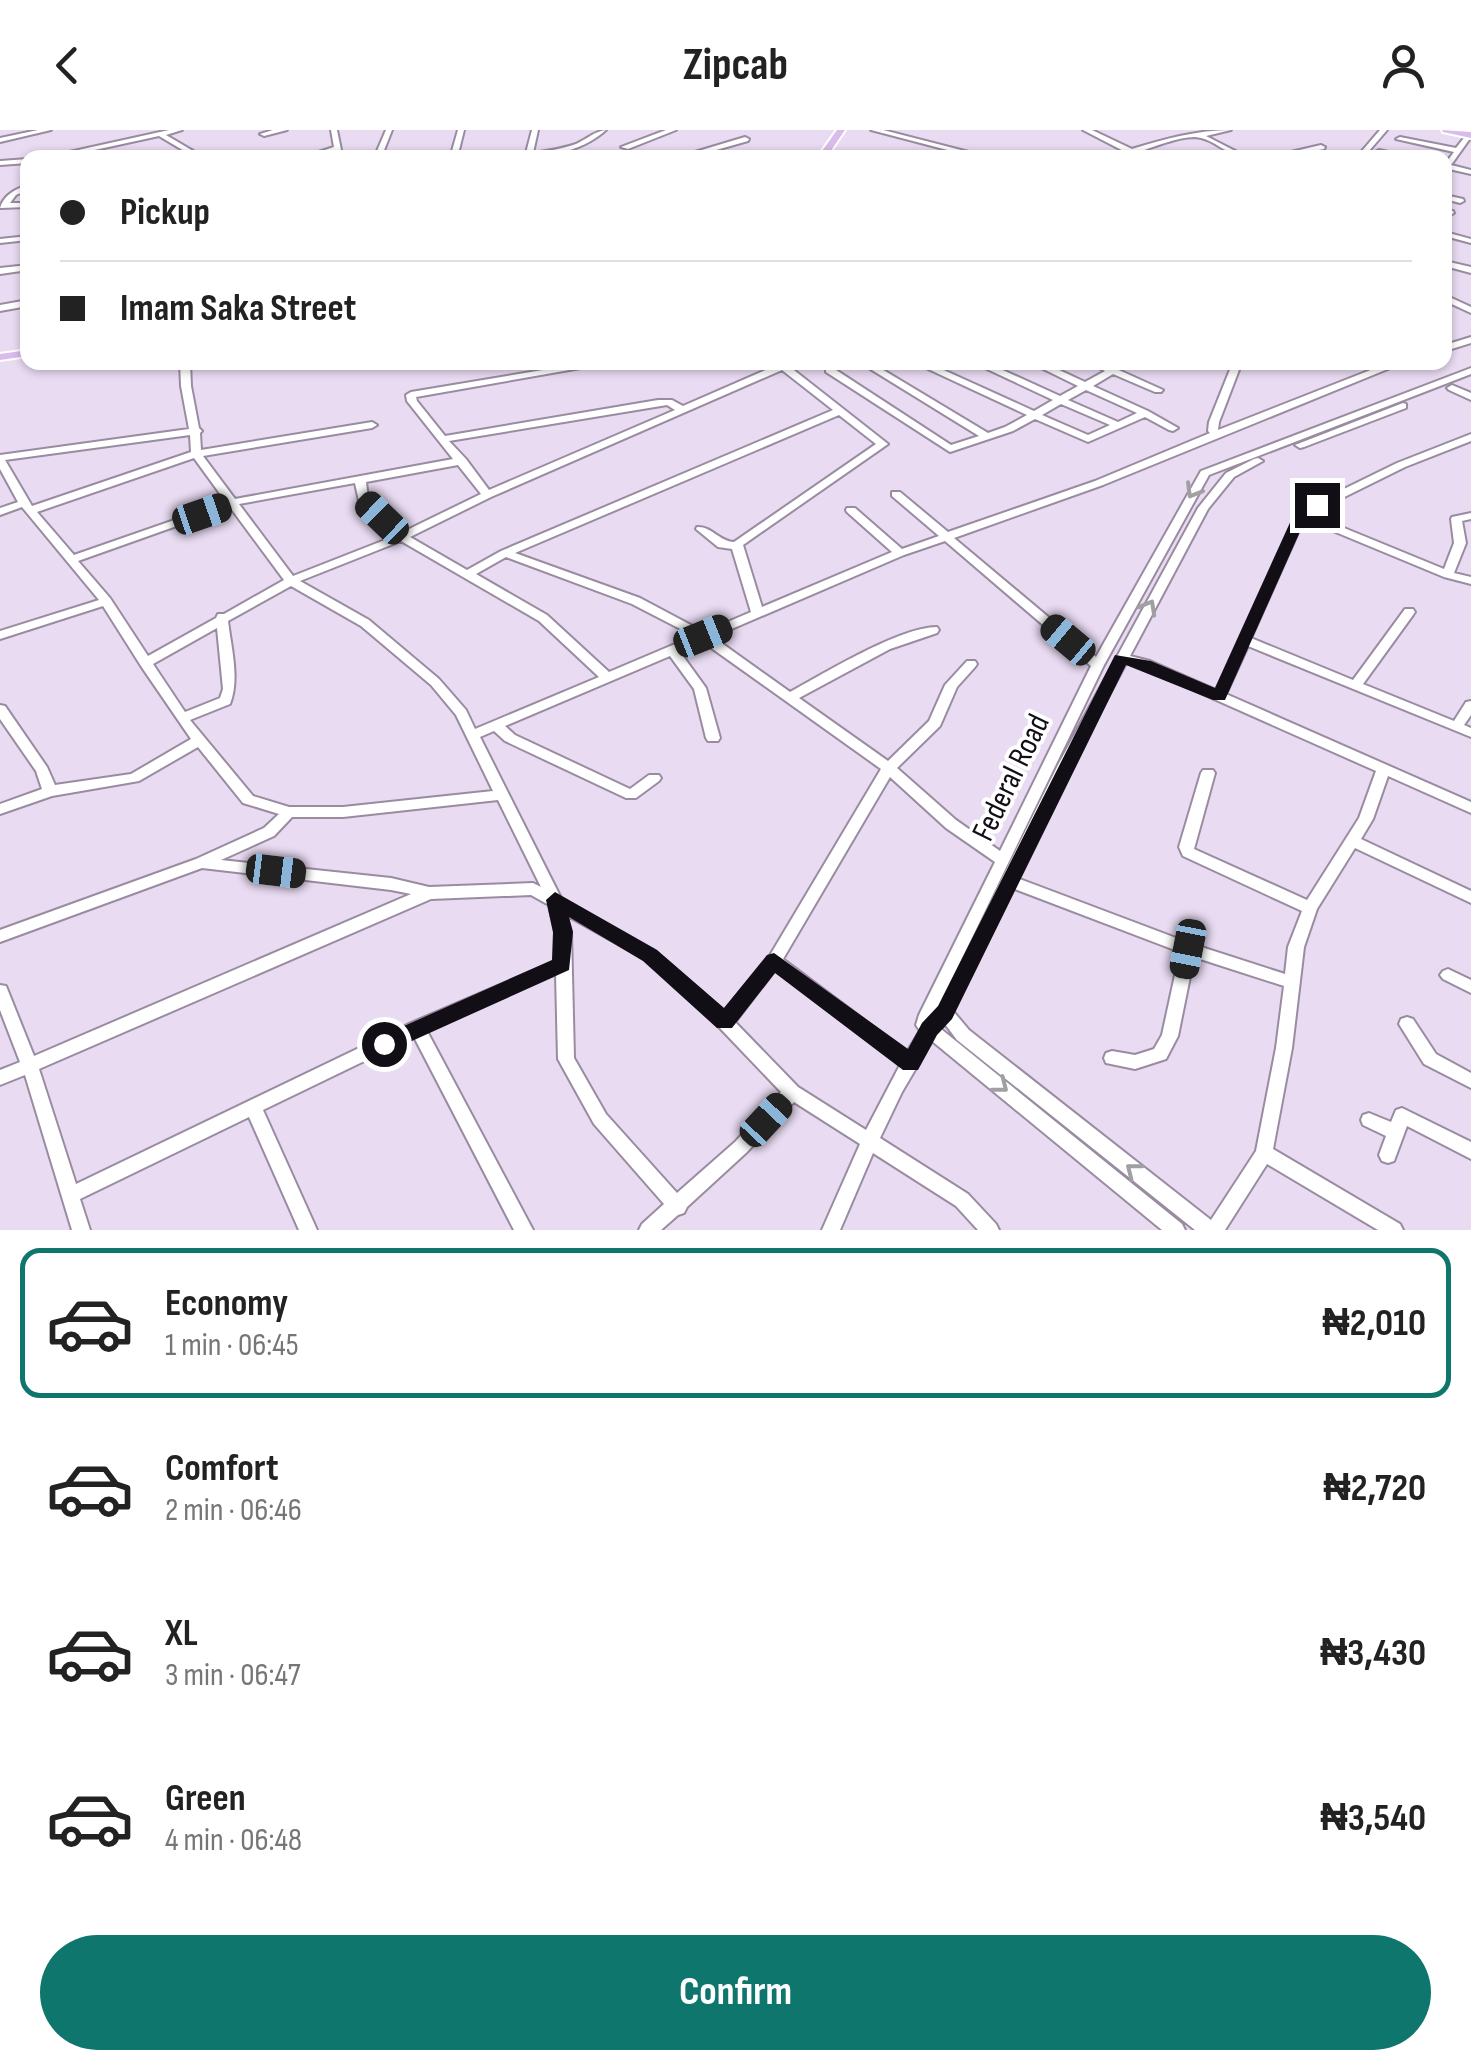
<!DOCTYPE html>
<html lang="en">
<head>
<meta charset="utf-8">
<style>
	:root { --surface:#fff; --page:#f6f6f6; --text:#222; --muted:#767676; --line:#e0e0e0; --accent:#0f766e }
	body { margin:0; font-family:"Sofia Sans Condensed",sans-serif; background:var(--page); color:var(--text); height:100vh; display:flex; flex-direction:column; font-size:38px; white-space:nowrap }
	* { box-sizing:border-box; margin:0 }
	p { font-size:32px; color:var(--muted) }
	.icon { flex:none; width:55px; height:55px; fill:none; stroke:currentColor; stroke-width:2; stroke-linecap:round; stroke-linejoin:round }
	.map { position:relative; height:1100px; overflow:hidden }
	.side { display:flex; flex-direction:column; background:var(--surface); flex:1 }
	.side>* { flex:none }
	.guide { position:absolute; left:20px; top:20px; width:1432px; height:220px; border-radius:20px; box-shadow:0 2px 8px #0004; display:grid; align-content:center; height:220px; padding:0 40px; background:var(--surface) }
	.end { position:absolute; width:45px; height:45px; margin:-22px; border:12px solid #120e15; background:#fff; box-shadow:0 0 0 5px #fff }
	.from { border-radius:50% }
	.car { position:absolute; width:30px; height:60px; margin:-30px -15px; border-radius:12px; box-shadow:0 0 8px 2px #0007; background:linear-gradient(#222 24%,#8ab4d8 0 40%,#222 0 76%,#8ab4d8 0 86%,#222 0) }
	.guide b { display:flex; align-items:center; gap:35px; height:95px; font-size:38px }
	.guide b+b { border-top:2px solid var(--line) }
	.guide i { width:25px; height:25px; background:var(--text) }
	ul { padding:18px 0 0; list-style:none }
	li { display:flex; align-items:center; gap:30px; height:150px; margin:0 20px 15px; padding:0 20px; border:5px solid transparent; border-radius:20px }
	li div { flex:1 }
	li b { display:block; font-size:38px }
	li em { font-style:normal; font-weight:700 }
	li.selected { border-color:var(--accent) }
	li>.icon { width:90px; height:90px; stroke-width:1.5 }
	.button { display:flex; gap:20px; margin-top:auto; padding:20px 40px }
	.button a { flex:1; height:115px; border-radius:60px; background:var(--accent); color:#fff; font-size:40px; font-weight:700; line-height:115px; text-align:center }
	header { display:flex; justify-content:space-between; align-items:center; height:130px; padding:0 40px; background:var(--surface); font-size:45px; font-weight:700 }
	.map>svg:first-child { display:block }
</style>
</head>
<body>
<header><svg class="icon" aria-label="back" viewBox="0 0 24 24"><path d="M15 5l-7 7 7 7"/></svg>Zipcab<svg class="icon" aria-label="person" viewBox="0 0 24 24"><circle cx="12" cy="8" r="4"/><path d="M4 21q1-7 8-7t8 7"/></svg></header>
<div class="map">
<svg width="1471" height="1100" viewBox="0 0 1471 1100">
	<rect width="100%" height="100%" fill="#e9dbf2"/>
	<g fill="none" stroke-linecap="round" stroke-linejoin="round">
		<g stroke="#998ca1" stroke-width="4">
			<g id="minor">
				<polygon points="38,0 51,0 0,12 0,8"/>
				<polygon points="169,0 182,0 166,5 205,28 196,28 159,6 58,28 42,28"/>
				<polygon points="273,0 287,0 264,6 260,4"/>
				<polygon points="331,0 337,0 341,20 313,28 300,28 334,17"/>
				<polygon points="386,0 392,0 381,28 374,28"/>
				<polygon points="458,0 464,0 457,28 450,28"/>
				<path d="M532 0H538L533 23C547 21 562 19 576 14 587 9 595 1 606 0 578 25 539 28 503 28L526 23Z"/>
				<polygon points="666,0 676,0 628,19 621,17"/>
				<polygon points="871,0 883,0 992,28 978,28"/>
				<path d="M1083 0H1092L1132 19C1165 9 1197 0 1231 0L1206 6 1249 28C1229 28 1214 8 1195 7 1176 7 1155 17 1138 22L1147 28H1137Z"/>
				<polygon points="1380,0 1387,0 1363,28 1356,28"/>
				<polygon points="1471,3 1471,7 1451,35 1471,40 1471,44 1449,39 1445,41 1445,34 1454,22 1396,9 1400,7 1456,18 1467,4"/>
				<polygon points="745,7 749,9 748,11 688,28 675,28"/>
				<polygon points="1321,15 1325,17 1324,19 1281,28 1265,28"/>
				<polygon points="1379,20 1407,26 1407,28 1393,28 1376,24 1375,22"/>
				<polygon points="28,29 28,33 0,35 0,31"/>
				<path d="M28 55V60L16 65 10 73H28V77L0 78C3 66 15 59 28 55Z"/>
				<polygon points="1445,65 1463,69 1464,71 1460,73 1445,69"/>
				<polygon points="1445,80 1453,81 1454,83 1450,85 1445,84"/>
				<polygon points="1445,102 1471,109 1471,113 1445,106"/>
				<polygon points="28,106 28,110 0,113 0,109"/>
				<polygon points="1445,131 1471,137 1471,143 1445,136"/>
				<polygon points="28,135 28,140 0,144 0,138"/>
				<polygon points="1445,165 1471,177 1471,183 1445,171"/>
				<polygon points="28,170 28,176 0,181 0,175"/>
				<polygon points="1471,207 1471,213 1445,221 1445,215"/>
				<path d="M180 232H190L191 256 199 298 202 301 200 303 201 320 372 292 377 295 372 298 203 326 235 369 453 329 407 271 406 265 411 262 591 232H615L416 267 417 271 445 306 658 270H672L683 276 784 232H797L790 237 888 314 743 415 762 477 892 422 847 382 846 380 847 378H855L902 419 939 406 892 366V362H900L948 402 1095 351 1210 303 1208 301 1209 292 1233 232H1242L1219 292 1218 300 1391 232H1405L1103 355 954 408 1096 527 1201 341 1471 238V244L1209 345 1104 535 937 880 1058 635 1198 378 1226 343 1254 329 1258 328 1263 331 1234 347 1208 379 1130 526 1150 531 1216 560 1297 382 1397 333 1471 304V311L1405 337 1310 384 1444 439 1454 413 1451 389 1452 387 1471 383V389L1462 391 1466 413 1454 443 1471 447V454L1444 447 1304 389 1251 508 1353 550 1405 479H1413L1415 482 1413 485 1363 554 1454 591 1466 572 1471 571V585L1464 595 1471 598V607L1248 516 1226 564 1471 672V683L1388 646 1373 689 1361 709 1471 761V773L1355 718 1317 779 1304 817 1292 918 1273 1019 1400 1094 1403 1100H1378L1267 1034 1225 1100H1195L957 910 945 894 941 899 1182 1094 1185 1100H1162L932 911 902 962 880 1008 968 1064 996 1094 999 1100H978L956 1076 873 1023 840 1100H822L860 1014 794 972 747 1022 687 1077 684 1083 678 1085 661 1100H639L642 1094 664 1074 594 994 558 929 556 844 427 901 533 1100H514L414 907 263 980 317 1100H299L249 987 80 1069 90 1100H72L25 945 0 955V940L20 932 0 880V855L6 856 34 926 411 764 391 760 202 738 0 812V800L196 729 264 698 279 684 243 673 198 617 139 651 52 666 0 684V674L42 659 36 641 0 589V575L5 576 47 637 55 655 131 644 191 609 141 536 103 476 0 509V501L99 470 22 377 0 385V378L18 372 0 339V325L189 299 181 256ZM782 240 833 280 501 421 467 440 410 407 491 367ZM667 275 675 280 489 360 466 329 449 311ZM839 285 876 314 734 412C719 411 711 396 697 397L696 399 718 417 732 419 751 482 704 502 640 468 515 423ZM190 305 191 322 32 376 5 330ZM194 328 226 372 74 425 37 382ZM458 335 481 364 403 402 368 368 366 352ZM355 353 359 371 395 406 293 446 239 374ZM230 377 284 450 224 484H218L216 488 148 526 110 468 78 431ZM401 411 539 491 599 547 475 599 466 580 439 549 369 490 300 451ZM945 411 1091 536 1000 721 956 690 897 638 940 596 957 557 975 537 977 534 975 531H967L945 555 929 591 888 631 799 568 890 519 937 503 939 500 937 497C900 497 825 543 790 562L713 507 904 425ZM506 427 632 474 694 506 609 542 547 485 476 444ZM291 456 361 496 431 555 456 585 493 661 343 677H289L253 666 190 590 230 574C240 549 231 517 228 491ZM217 498 223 559 220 568 185 582 153 534ZM703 512 881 639 769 827 724 881 655 821 561 768 480 607 494 601 505 611 626 668H636L659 651 661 648 659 645H649L630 659 515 605 505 596 670 526 694 559 706 608 708 611H718L720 608 706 558 680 522ZM1126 533 1142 537 1376 641 1359 688 1307 770 1194 719 1215 643 1213 640H1203L1201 643 1179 717 1183 726 1302 781 1288 817 1285 844 1192 814 1017 748 1072 635ZM890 647 946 698 995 732 919 885 916 895 920 901 907 922 783 829ZM498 670 541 757 533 753 429 757 391 748 221 730 274 706 292 687H343ZM1012 758 1180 822 1162 905 1154 919 1135 925 1112 921 1106 923 1104 928 1106 933 1135 939 1166 929 1178 906 1194 827 1284 856 1276 918 1256 1021 1211 1090 969 900 953 881ZM531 765 549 775 555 802 556 831 411 893 76 1054 39 939 431 769ZM566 785 645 829 719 897 781 962 735 1012 677 1063 606 984 574 928 571 802ZM775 840 900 935 866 1000 798 957 735 892Z"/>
				<path d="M837 232H849L836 240 951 315 979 306 859 232H870L988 303 1005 297 1027 285 913 232H926L1034 281 1053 270 972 232H985L1060 266 1078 256 1029 232H1042L1085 252 1105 241 1088 232H1101L1163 260 1161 262H1155L1113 244 1093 256 1148 281 1178 298 1173 301 1169 300 1145 287 1088 312 1035 289 1013 301 950 322 826 242V238ZM1086 260 1137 283 1118 292 1068 270ZM1061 274 1110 295 1088 305 1042 285Z"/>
				<polygon points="1452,255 1471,263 1471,270 1449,260 1447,258"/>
				<polygon points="1403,273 1406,274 1406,278 1304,317 1300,318 1295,315"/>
				<polygon points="1448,839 1471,850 1471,863 1443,849 1440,845 1443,841"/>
				<polygon points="1407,887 1413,889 1436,924 1471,943 1471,958 1424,934 1399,894 1401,889"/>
				<polygon points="1402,978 1471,1012 1471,1029 1407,996 1394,1031 1388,1033 1382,1031 1379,1025 1386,1006 1363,995 1361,990 1363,985 1369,983 1391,992 1396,980"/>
			</g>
		</g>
		<g stroke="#fff" stroke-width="4">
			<g id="major">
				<polygon points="837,0 845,0 826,28 817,28"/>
				<polygon points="1442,0 1471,2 1471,8 1443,2"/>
				<polygon points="28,220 28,226 0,230 0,224"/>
			</g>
		</g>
		<use href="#minor" fill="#fff" fill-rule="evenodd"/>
		<use href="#major" fill="#dabcec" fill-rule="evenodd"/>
	</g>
	<defs><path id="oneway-chevron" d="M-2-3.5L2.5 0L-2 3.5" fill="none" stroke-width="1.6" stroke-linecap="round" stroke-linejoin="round" transform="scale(2.5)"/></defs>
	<g stroke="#a09fa1">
		<use href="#oneway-chevron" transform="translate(1193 361) rotate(121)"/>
		<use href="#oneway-chevron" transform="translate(1149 477) rotate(-61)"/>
		<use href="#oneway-chevron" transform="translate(1001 956) rotate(38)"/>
		<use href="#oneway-chevron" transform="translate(1133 1040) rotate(-142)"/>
	</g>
	<polygon fill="#120e15" points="1312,372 1324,375 1307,386 1225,570 1213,570 1126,535 952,889 937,905 918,940 903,940 775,843 732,898 717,898 643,831 569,787 573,802 569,840 392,920 377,920 374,914 377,908 552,830 553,802 546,770 555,762 657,820 724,878 767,825 774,823 908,919 922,893 938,876 1115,525 1151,531 1215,558 1294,384"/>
	<g text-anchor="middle" stroke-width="8" stroke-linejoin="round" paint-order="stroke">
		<g font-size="32" fill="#120e15" stroke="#fff">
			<text transform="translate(1010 647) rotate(-64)" y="11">Federal Road</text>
		</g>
	</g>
</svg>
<i class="end from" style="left:384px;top:914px"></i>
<i class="end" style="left:1317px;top:375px"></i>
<i class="car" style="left:202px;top:384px;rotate:71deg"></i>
<i class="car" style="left:382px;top:388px;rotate:314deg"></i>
<i class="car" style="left:703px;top:506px;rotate:68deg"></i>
<i class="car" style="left:1068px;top:510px;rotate:310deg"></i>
<i class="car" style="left:276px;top:741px;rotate:97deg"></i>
<i class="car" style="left:1188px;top:819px;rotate:191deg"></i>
<i class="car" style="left:766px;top:990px;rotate:43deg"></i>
<div class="guide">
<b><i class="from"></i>Pickup</b>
<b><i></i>Imam Saka Street</b>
</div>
</div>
<section class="side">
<ul>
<li class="selected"><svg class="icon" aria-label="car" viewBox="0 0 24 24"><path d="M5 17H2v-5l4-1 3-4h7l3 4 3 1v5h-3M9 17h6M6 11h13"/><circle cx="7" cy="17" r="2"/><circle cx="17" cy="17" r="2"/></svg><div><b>Economy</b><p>1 min · 06:45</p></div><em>₦2,010</em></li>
<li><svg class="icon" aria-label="car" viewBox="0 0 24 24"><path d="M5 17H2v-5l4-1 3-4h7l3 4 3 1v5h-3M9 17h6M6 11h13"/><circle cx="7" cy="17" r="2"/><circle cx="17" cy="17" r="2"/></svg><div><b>Comfort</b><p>2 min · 06:46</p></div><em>₦2,720</em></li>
<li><svg class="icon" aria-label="car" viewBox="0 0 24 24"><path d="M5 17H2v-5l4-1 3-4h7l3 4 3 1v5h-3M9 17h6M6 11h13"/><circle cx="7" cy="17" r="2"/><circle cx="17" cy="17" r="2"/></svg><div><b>XL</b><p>3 min · 06:47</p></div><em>₦3,430</em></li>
<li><svg class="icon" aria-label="car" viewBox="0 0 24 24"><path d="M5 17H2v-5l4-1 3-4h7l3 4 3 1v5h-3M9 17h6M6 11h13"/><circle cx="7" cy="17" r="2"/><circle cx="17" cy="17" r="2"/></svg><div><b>Green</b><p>4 min · 06:48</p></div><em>₦3,540</em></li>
</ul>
<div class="button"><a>Confirm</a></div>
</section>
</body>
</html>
